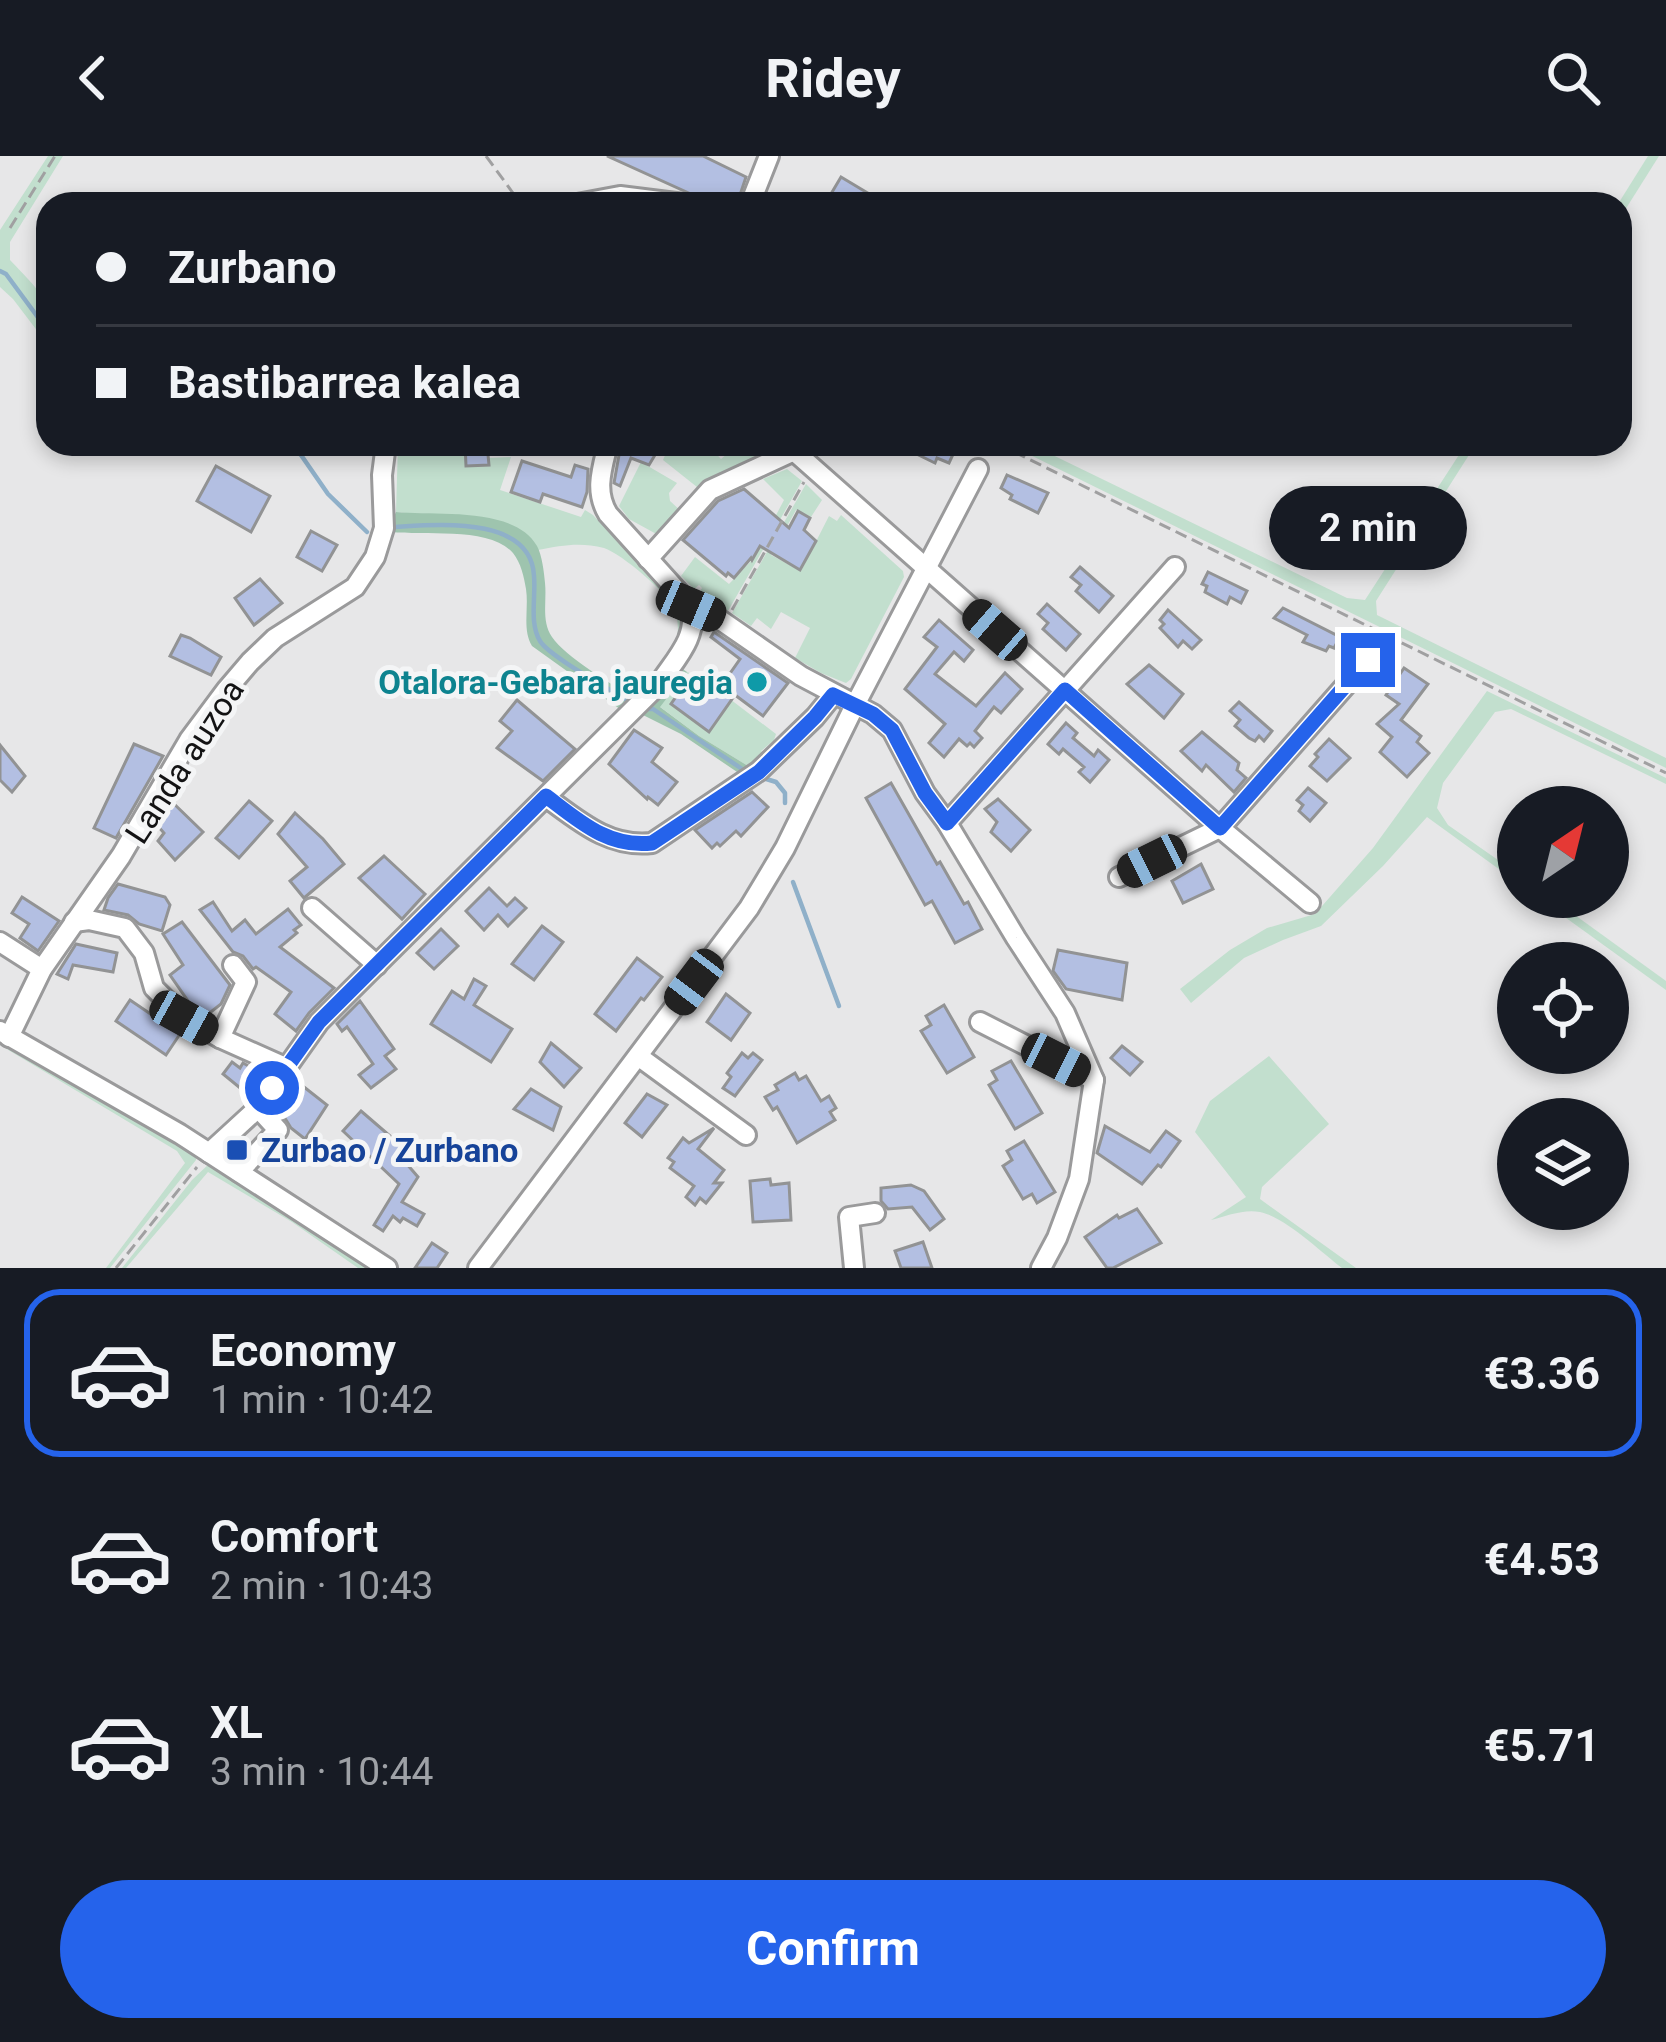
<!DOCTYPE html>
<html lang="en">
<head>
<meta charset="utf-8">
<style>
	:root { --surface:#171b24; --page:#20242c; --text:#f1f3f6; --muted:#9ea1a6; --line:#363941; --accent:#2563eb }
	body { margin:0; font-family:Roboto,sans-serif; background:var(--page); color:var(--text); height:100vh; display:flex; flex-direction:column; font-size:45px; white-space:nowrap }
	* { box-sizing:border-box; margin:0 }
	p { font-size:39px; color:var(--muted) }
	.icon { flex:none; width:66px; height:66px; fill:none; stroke:currentColor; stroke-width:2; stroke-linecap:round; stroke-linejoin:round }
	.map { position:relative; height:1112px; overflow:hidden }
	.drawer { display:flex; flex-direction:column; background:var(--surface); flex:1 }
	.drawer>* { flex:none }
	.top-card { position:absolute; left:36px; top:36px; width:1596px; height:264px; border-radius:36px; box-shadow:0 6px 18px #0003; display:grid; align-content:center; height:264px; padding:0 60px; background:var(--surface) }
	.needle { width:78px; rotate:35deg }
	.tools { position:absolute; left:1497px; top:630px; display:grid; gap:24px }
	.tools a { display:grid; place-items:center; width:132px; height:132px; border-radius:50%; background:var(--surface); box-shadow:0 6px 18px #0003; font-size:60px }
	.end { position:absolute; width:54px; height:54px; margin:-27px; border:15px solid #2563eb; background:#fff; box-shadow:0 0 0 6px #fff }
	.from { border-radius:50% }
	.bubble { position:absolute; height:84px; border-radius:42px; background:var(--surface); box-shadow:0 6px 18px #0003; font-size:39px; font-weight:700; line-height:84px; text-align:center }
	.car { position:absolute; width:36px; height:72px; margin:-36px -18px; border-radius:15px; box-shadow:0 0 9px 3px #0007; background:linear-gradient(#222 24%,#8ab4d8 0 40%,#222 0 76%,#8ab4d8 0 86%,#222 0) }
	.top-card b { display:flex; align-items:center; gap:42px; height:114px; font-size:45px }
	.top-card b+b { border-top:3px solid var(--line) }
	.top-card i { width:30px; height:30px; background:var(--text) }
	ul { padding:21px 0 0; list-style:none }
	li { display:flex; align-items:center; gap:36px; height:168px; margin:0 24px 18px; padding:0 36px; border:6px solid transparent; border-radius:36px }
	li div { flex:1 }
	li b { display:block; font-size:45px }
	li em { font-style:normal; font-weight:700 }
	li.active { border-color:var(--accent) }
	li>.icon { width:108px; height:108px; stroke-width:1.5 }
	.cta { display:flex; gap:24px; margin-top:auto; padding:24px 60px }
	.cta a { flex:1; height:138px; border-radius:72px; background:var(--accent); color:#fff; font-size:48px; font-weight:700; line-height:138px; text-align:center }
	header { display:flex; justify-content:space-between; align-items:center; height:156px; padding:0 60px; background:var(--surface); font-size:54px; font-weight:700 }
	.map>svg:first-child { display:block }
</style>
</head>
<body>
<header><svg class="icon" aria-label="back" viewBox="0 0 24 24"><path d="M15 5l-7 7 7 7"/></svg>Ridey<svg class="icon" aria-label="search" viewBox="0 0 24 24"><circle cx="10" cy="10" r="6"/><path d="M15 15l6 6"/></svg></header>
<div class="map">
<svg width="1666" height="1112" viewBox="0 0 1666 1112">
	<rect width="100%" height="100%" fill="#e7e7e8"/>
	<g fill="#c2dfce">
		<path d="M48 0H63L10 86V104C44 140 48 139 48 189L13 143 0 131V74Z"/>
		<polygon points="1648,0 1659,0 1620,62 1618,48"/>
		<path d="M398 288H465L467 310 488 309V302L511 301 500 334 581 361 585 354 593 359 674 444C697 485 660 515 634 543L623 535C640 525 665 512 674 493 679 483 679 465 675 455 668 437 622 398 604 392 581 386 562 389 538 394 504 349 447 362 396 356Z"/>
		<polygon points="636,288 707,288 721,303 739,288 763,290 758,301 704,325 697,331 663,304 666,297 663,293 655,298"/>
		<polygon points="1008,288 1030,288 1347,442 1365,444 1466,288 1476,288 1376,445 1377,459 1666,602 1666,612"/>
		<polygon points="641,306 677,327 669,337 670,345 683,357 660,380 629,363 619,350"/>
		<polygon points="787,313 802,325 728,455 699,437 702,432 699,429 694,433 681,420 695,401 729,428 753,403 784,344 763,323"/>
		<polygon points="806,328 822,344 811,361 796,354 771,399 801,415 829,360 837,365 841,359 903,415 904,421 851,523 846,527 821,517 795,502 810,472 781,456 771,473 757,462 751,470 732,457"/>
		<polygon points="687,516 692,518 672,548 722,537 776,578 774,584 761,595 767,602 753,613 699,580 659,550"/>
		<polygon points="1487,535 1666,622 1666,628 1511,553 1495,556 1443,627 1437,652 1448,669 1518,718 1518,727 1427,661 1383,710 1321,770 1283,784 1244,802 1191,847 1180,833 1230,794 1267,772 1315,758 1373,692"/>
		<polygon points="1537,741 1550,741 1666,825 1666,834"/>
		<polygon points="0,880 196,998 196,1004 110,1112 106,1112 185,1007 177,995 0,889"/>
		<path d="M1269 900 1329 968 1262 1031 1260 1043 1356 1112H1342C1321 1096 1285 1061 1260 1056 1243 1053 1227 1060 1211 1064L1246 1041 1195 976 1210 945Z"/>
		<polygon points="211,1006 374,1112 358,1112 292,1066 208,1016 126,1112 122,1112 192,1024"/>
	</g>
	<g fill="#9ec4ae">
		<path d="M396 356C436 360 514 350 537 390 542 399 544 416 545 427 547 445 541 465 552 481 565 501 613 528 634 543L624 556 532 490C522 473 529 453 526 433 524 421 521 407 513 397 490 370 424 380 391 376V367Z"/>
		<polygon points="681,512 687,516 660,551 699,580 753,613 743,620 681,578 639,557"/>
	</g>
	<g fill="none" stroke-linecap="round" stroke-linejoin="round">
		<g stroke="#8fb0c9" stroke-width="4.5">
			<polyline points="0,115 6,118 48,175"/>
			<polyline points="289,288 301,299 328,338 367,376"/>
			<path d="M391 371C434 369 531 358 534 420 536 441 529 467 540 485 549 500 608 532 625 543"/>
			<polyline points="644,553 653,553 745,615"/>
			<polyline points="763,622 776,626 785,637 785,647"/>
			<polyline points="793,726 839,850"/>
		</g>
	</g>
	<g fill="#b3bfe2" stroke="#929394" stroke-width="3">
		<polygon points="607,0 703,0 746,21 737,48 713,48"/>
		<polygon points="841,21 886,48 825,48"/>
		<polygon points="465,288 487,288 489,309 466,310"/>
		<polygon points="621,288 631,288 655,299 649,309 631,302 620,330 614,327"/>
		<polygon points="896,288 942,288 955,294 949,307 937,302 935,307"/>
		<polygon points="522,305 571,321 575,309 588,313 587,336 582,351 543,338 540,346 511,336"/>
		<polygon points="216,310 270,340 251,376 197,345"/>
		<polygon points="1007,319 1048,337 1038,357 1010,343 1012,339 1001,332"/>
		<polygon points="744,333 789,372 798,355 810,362 804,374 816,385 800,414 760,390 752,404 751,402 734,422 728,417 726,420 683,384 718,345"/>
		<polygon points="311,375 337,389 322,415 297,401"/>
		<polygon points="1080,411 1113,440 1099,456 1076,435 1081,429 1071,421"/>
		<polygon points="1208,416 1247,435 1241,447 1230,441 1227,448 1205,436 1207,430 1202,428"/>
		<polygon points="260,423 282,447 254,469 235,442"/>
		<polygon points="1047,448 1080,478 1066,494 1043,473 1048,467 1038,458"/>
		<polygon points="1283,452 1340,481 1334,492 1329,490 1326,495 1303,486 1307,479 1274,462"/>
		<polygon points="1168,454 1201,484 1192,493 1183,485 1178,491 1160,472 1164,468 1160,464"/>
		<polygon points="939,464 973,494 964,505 954,496 935,518 976,550 1005,517 1022,533 1001,557 994,551 975,575 982,582 974,591 970,587 967,590 959,583 944,601 929,587 945,568 905,533 937,491 924,481"/>
		<polygon points="714,476 788,527 763,560 735,539 709,576 671,548 692,518 717,536 740,503 711,481"/>
		<polygon points="181,479 190,482 221,501 211,519 170,500"/>
		<polygon points="1149,509 1183,538 1164,562 1127,528"/>
		<polygon points="1404,512 1428,528 1401,564 1421,580 1417,586 1429,597 1407,621 1380,596 1392,581 1377,568 1399,548 1386,539"/>
		<polygon points="517,544 575,593 543,625 497,592 512,575 500,565"/>
		<polygon points="1239,546 1272,575 1264,585 1259,580 1255,585 1249,582 1235,570 1240,564 1230,555"/>
		<polygon points="1066,567 1077,577 1073,582 1094,600 1098,594 1109,604 1090,626 1079,616 1084,611 1063,593 1059,598 1048,588"/>
		<polygon points="634,574 662,592 652,606 677,626 658,649 648,641 647,643 609,608"/>
		<polygon points="1202,576 1239,607 1237,614 1246,622 1234,636 1206,609 1202,615 1181,595"/>
		<polygon points="1329,583 1350,602 1327,625 1310,610 1318,601 1315,598"/>
		<polygon points="134,588 163,600 116,682 94,672"/>
		<polygon points="0,589 25,620 12,636 0,624"/>
		<polygon points="891,627 937,708 940,706 964,748 968,746 982,773 955,787 932,745 925,749 866,642"/>
		<polygon points="1308,632 1326,647 1310,665 1299,655 1303,649 1297,644"/>
		<polygon points="752,636 768,651 741,680 736,675 720,690 717,687 712,692 695,674"/>
		<polygon points="998,643 1030,674 1011,695 991,676 997,666 985,653"/>
		<polygon points="170,644 203,676 175,704 158,685 164,677 156,668"/>
		<polygon points="249,645 272,665 239,702 216,682"/>
		<polygon points="295,657 323,683 344,708 304,742 290,725 307,711 278,678"/>
		<polygon points="384,700 425,738 402,763 359,722"/>
		<polygon points="1201,708 1213,733 1183,747 1172,725"/>
		<polygon points="118,728 165,741 170,749 162,775 139,768 128,759 104,754 108,742"/>
		<polygon points="489,732 507,750 515,742 526,752 508,770 498,759 484,774 466,755"/>
		<polygon points="22,741 59,765 38,795 20,782 29,768 12,757"/>
		<polygon points="213,746 232,775 245,764 256,778 288,753 301,769 294,774 297,777 280,791 334,832 309,857 296,875 275,858 291,836 256,811 253,813 243,800 233,796 200,754"/>
		<polygon points="182,766 230,829 221,848 207,859 193,852 170,819 183,809 163,778"/>
		<polygon points="542,770 563,786 534,824 512,808"/>
		<polygon points="441,773 458,790 434,813 417,797"/>
		<polygon points="76,788 117,797 113,816 73,809 68,823 57,818"/>
		<polygon points="1058,794 1127,807 1122,844 1066,833 1053,815"/>
		<polygon points="637,802 662,821 644,844 641,842 616,875 595,858"/>
		<polygon points="474,823 486,830 474,849 512,873 491,906 431,868 452,835 464,843"/>
		<polygon points="726,838 750,857 731,884 707,866"/>
		<polygon points="130,844 180,878 166,899 116,865"/>
		<polygon points="360,845 394,893 385,900 396,913 371,932 359,919 373,908 347,871 342,875 337,868"/>
		<polygon points="944,849 974,901 947,917 921,875 931,869 926,860"/>
		<polygon points="551,887 581,912 564,931 540,906"/>
		<polygon points="1122,890 1142,906 1130,919 1111,902"/>
		<polygon points="742,897 748,902 753,897 762,904 735,940 723,932 731,921 727,917"/>
		<polygon points="1011,905 1042,957 1015,973 989,929 997,924 992,915"/>
		<polygon points="232,906 240,912 243,907 265,919 250,940 223,918"/>
		<polygon points="795,917 799,924 806,920 821,945 829,940 836,952 830,956 835,964 797,987 777,951 773,954 765,941 778,934 775,929"/>
		<polygon points="304,931 327,949 305,983 291,972 283,959"/>
		<polygon points="531,933 561,951 553,974 514,953"/>
		<polygon points="647,938 667,949 642,981 625,967"/>
		<polygon points="361,955 404,992 399,999 418,1021 402,1046 424,1058 417,1070 403,1062 400,1066 393,1060 383,1075 374,1069 399,1028 343,975"/>
		<polygon points="1105,970 1150,996 1166,975 1180,985 1161,1011 1158,1009 1142,1028 1097,997"/>
		<polygon points="714,972 698,993 724,1014 714,1027 722,1027 706,1047 700,1042 695,1049 686,1041 694,1030 670,1012 674,1006 668,1002 683,982 689,987"/>
		<polygon points="1024,985 1055,1036 1037,1047 1032,1038 1023,1043 1003,1010 1012,1004 1007,995"/>
		<polygon points="770,1023 771,1029 789,1027 791,1064 753,1066 750,1025"/>
		<polygon points="911,1029 924,1035 944,1063 930,1074 912,1051 888,1053 881,1045 881,1032"/>
		<polygon points="1137,1053 1161,1087 1113,1112 1107,1112 1085,1081 1117,1059 1119,1062"/>
		<polygon points="923,1086 932,1112 901,1112 895,1095"/>
		<polygon points="432,1087 447,1097 437,1112 415,1112"/>
	</g>
	<g fill="none" stroke-linecap="round" stroke-linejoin="round">
		<g stroke="#9a9a9b" stroke-width="24">
			<g id="minor">
				<polyline points="577,48 620,40 684,48"/>
				<polyline points="750,48 769,0"/>
				<path d="M608 288C602 313 594 335 608 358L691 450 716 461 801 520 873 558 892 574 925 637 947 667 1016 782 1065 857 1094 924 1079 1023 1057 1082 1041 1112"/>
				<polyline points="786,288 1220,672 1310,747"/>
				<polyline points="648,403 710,334 809,288"/>
				<path d="M546 641C579 665 609 692 652 687L759 615 815 561 833 539"/>
				<polyline points="947,667 1175,411"/>
				<polyline points="1119,721 1220,672 1368,504"/>
				<polyline points="312,752 377,809"/>
				<polyline points="74,766 89,764 125,772 144,797 154,832 184,862 220,882 285,911"/>
				<polyline points="0,786 42,813"/>
				<polyline points="980,866 1094,924"/>
				<polyline points="0,875 180,978 387,1112"/>
				<polyline points="9,881 42,813 121,700 189,584 227,533 250,506 275,482 355,431 375,401 384,372 382,319 386,288"/>
				<polyline points="220,882 246,826 233,809"/>
				<polyline points="638,900 746,979"/>
				<path d="M209 997 258 952 319 866 659 528C676 502 698 482 691 450"/>
				<polyline points="239,1016 278,974 258,952"/>
				<polyline points="478,1112 749,752 785,692 855,549 978,313"/>
				<polyline points="854,1112 849,1061 875,1057"/>
			</g>
		</g>
		<g stroke="#a0a0a1" stroke-width="3" stroke-dasharray="12 6" stroke-linecap="butt">
			<polyline points="486,0 521,48"/>
			<polyline points="10,72 55,0"/>
			<polyline points="998,288 1666,617"/>
			<polyline points="732,454 804,326"/>
			<polyline points="116,1112 197,1011"/>
		</g>
		<use href="#minor" stroke="#fff" stroke-width="18"/>
	</g>
	<g fill="none" stroke-linecap="round" stroke-linejoin="round">
		<path stroke="#2563eb" stroke-width="15" d="M272 932 319 866 546 640C579 665 608 692 652 687L759 616 815 561 833 539 873 558 892 574 925 637 947 667 1065 534 1220 672 1368 504"/>
	</g>
	<circle fill="#0f9aa8" stroke="#f4f5f6" stroke-width="4.5" cx="757" cy="526" r="12"/>
	<rect fill="#1a4fb4" stroke="#f4f5f6" stroke-width="4.5" x="225" y="982" width="24" height="24" rx="6"/>
	<g text-anchor="middle" stroke-width="10" stroke-linejoin="round" paint-order="stroke">
		<g font-size="33" font-weight="bold" fill="#0d838f" stroke="#f4f5f6" text-anchor="end">
			<text x="733" y="538">Otalora-Gebara jauregia</text>
		</g>
		<g font-size="33" fill="#131314" stroke="#f4f5f6">
			<text transform="translate(184 605) rotate(-57)" y="12">Landa auzoa</text>
		</g>
		<g font-size="33" font-weight="bold" fill="#164399" stroke="#f4f5f6" text-anchor="start">
			<text x="261" y="1006">Zurbao / Zurbano</text>
		</g>
	</g>
</svg>
<div class="tools">
<a><svg class="needle" viewBox="-14 -14 28 28"><path d="M0-13l5 13h-10z" fill="#e53935"/><path d="M0 13l5-13h-10z" fill="#9ea1a6"/></svg></a>
<a><svg class="icon" aria-label="locate" viewBox="0 0 24 24"><circle cx="12" cy="12" r="6"/><path d="M12 2v4M12 18v4M2 12h4M18 12h4"/></svg></a>
<a><svg class="icon" aria-label="layers" viewBox="0 0 24 24"><path d="M12 4l9 5-9 5-9-5zM3 14l9 5 9-5"/></svg></a>
</div>
<i class="end from" style="left:272px;top:932px"></i>
<i class="end" style="left:1368px;top:504px"></i>
<div class="bubble" style="left:1269px;top:330px;width:198px">2 min</div>
<i class="car" style="left:691px;top:450px;rotate:113deg"></i>
<i class="car" style="left:995px;top:474px;rotate:311deg"></i>
<i class="car" style="left:1152px;top:705px;rotate:244deg"></i>
<i class="car" style="left:694px;top:826px;rotate:217deg"></i>
<i class="car" style="left:184px;top:862px;rotate:119deg"></i>
<i class="car" style="left:1056px;top:904px;rotate:117deg"></i>
<div class="top-card">
<b><i class="from"></i>Zurbano</b>
<b><i></i>Bastibarrea kalea</b>
</div>
</div>
<section class="drawer">
<ul>
<li class="active"><svg class="icon" aria-label="car" viewBox="0 0 24 24"><path d="M5 17H2v-5l4-1 3-4h7l3 4 3 1v5h-3M9 17h6M6 11h13"/><circle cx="7" cy="17" r="2"/><circle cx="17" cy="17" r="2"/></svg><div><b>Economy</b><p>1 min · 10:42</p></div><em>€3.36</em></li>
<li><svg class="icon" aria-label="car" viewBox="0 0 24 24"><path d="M5 17H2v-5l4-1 3-4h7l3 4 3 1v5h-3M9 17h6M6 11h13"/><circle cx="7" cy="17" r="2"/><circle cx="17" cy="17" r="2"/></svg><div><b>Comfort</b><p>2 min · 10:43</p></div><em>€4.53</em></li>
<li><svg class="icon" aria-label="car" viewBox="0 0 24 24"><path d="M5 17H2v-5l4-1 3-4h7l3 4 3 1v5h-3M9 17h6M6 11h13"/><circle cx="7" cy="17" r="2"/><circle cx="17" cy="17" r="2"/></svg><div><b>XL</b><p>3 min · 10:44</p></div><em>€5.71</em></li>
</ul>
<div class="cta"><a>Confirm</a></div>
</section>
</body>
</html>
